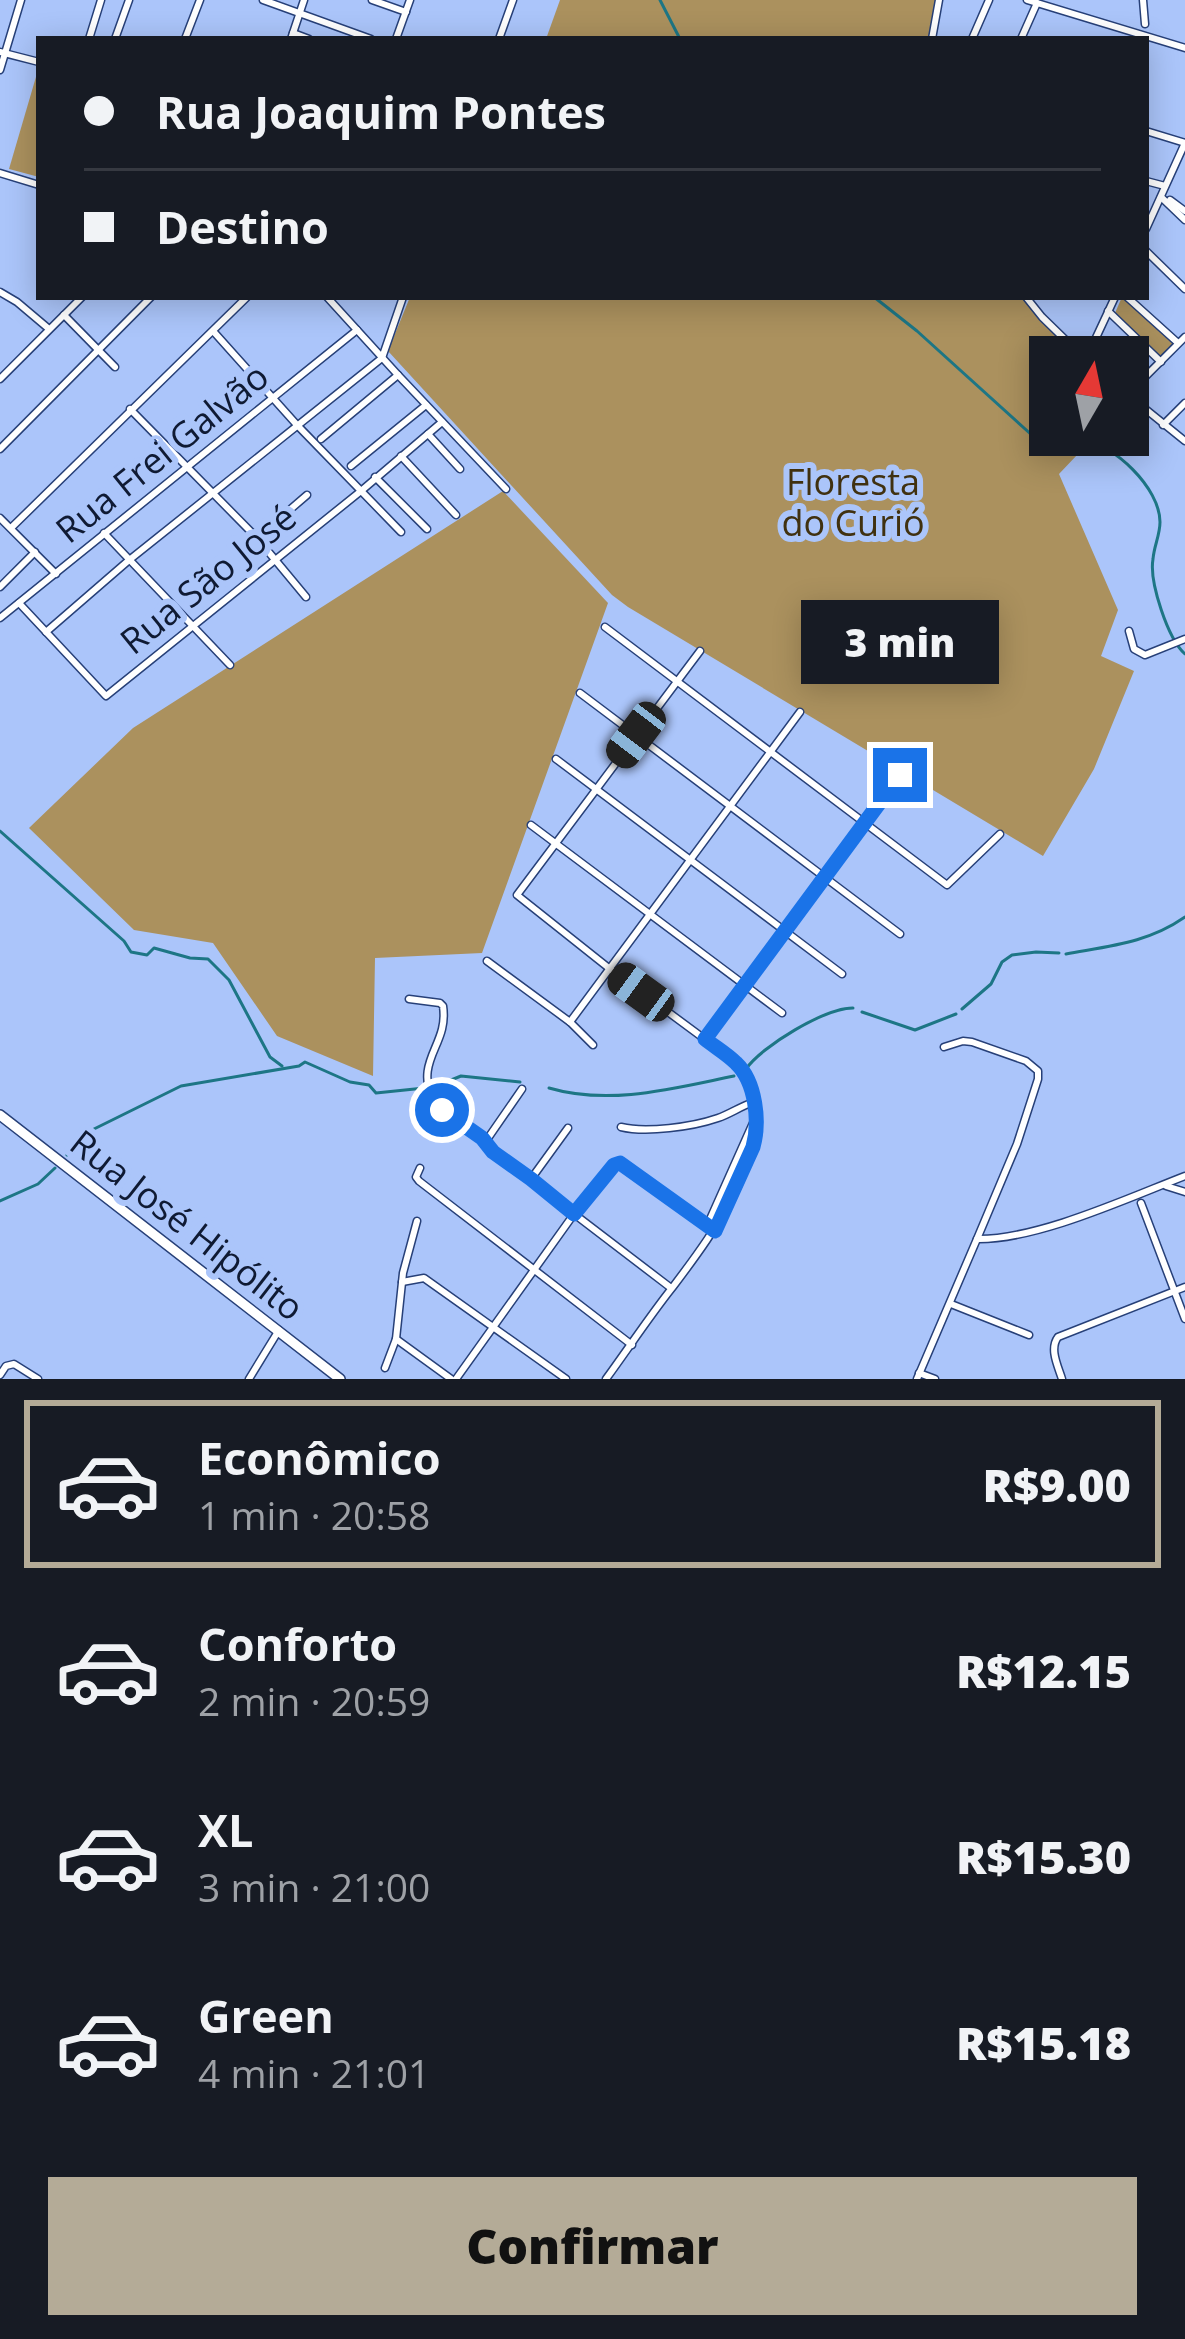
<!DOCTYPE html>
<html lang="pt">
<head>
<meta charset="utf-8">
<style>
	:root { --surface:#171b24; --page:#242831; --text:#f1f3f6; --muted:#9ea1a6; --line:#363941; --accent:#b4ab97 }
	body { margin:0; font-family:"Open Sans",sans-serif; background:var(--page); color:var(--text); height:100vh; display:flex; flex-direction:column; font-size:45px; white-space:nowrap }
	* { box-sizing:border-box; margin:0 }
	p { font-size:39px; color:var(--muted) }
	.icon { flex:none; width:66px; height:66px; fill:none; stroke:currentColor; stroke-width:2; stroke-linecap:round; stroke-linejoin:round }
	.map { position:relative; height:1379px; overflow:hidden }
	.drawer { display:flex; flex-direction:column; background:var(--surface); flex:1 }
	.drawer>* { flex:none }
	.banner { position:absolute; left:36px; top:36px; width:1113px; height:264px; border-radius:0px; box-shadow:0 6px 30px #0003; display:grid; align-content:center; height:264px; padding:0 48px; background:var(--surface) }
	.needle { width:78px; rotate:9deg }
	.controls { position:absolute; left:1029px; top:336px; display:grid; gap:24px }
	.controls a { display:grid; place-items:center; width:120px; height:120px; border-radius:0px; background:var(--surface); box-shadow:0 6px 30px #0003; font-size:60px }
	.end { position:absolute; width:54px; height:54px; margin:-27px; border:15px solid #1a73e8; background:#fff; box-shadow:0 0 0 6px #fff }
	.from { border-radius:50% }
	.bubble { position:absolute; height:84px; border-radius:0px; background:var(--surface); box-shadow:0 6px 30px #0003; font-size:39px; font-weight:800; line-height:84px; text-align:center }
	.car { position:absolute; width:36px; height:72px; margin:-36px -18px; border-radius:15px; box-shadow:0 0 9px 3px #0007; background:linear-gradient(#222 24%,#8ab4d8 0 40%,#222 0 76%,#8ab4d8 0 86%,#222 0) }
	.banner b { display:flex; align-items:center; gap:42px; height:114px; font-size:45px }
	.banner b+b { border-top:3px solid var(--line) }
	.banner i { width:30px; height:30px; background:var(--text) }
	ul { padding:21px 0 0; list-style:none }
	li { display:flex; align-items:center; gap:36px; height:168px; margin:0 24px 18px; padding:0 24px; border:6px solid transparent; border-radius:0px }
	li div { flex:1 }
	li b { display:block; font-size:45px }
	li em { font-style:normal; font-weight:800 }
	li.selected { border-color:var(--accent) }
	li>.icon { width:108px; height:108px; stroke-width:1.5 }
	.action { display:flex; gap:24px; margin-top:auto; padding:24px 48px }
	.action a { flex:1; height:138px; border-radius:0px; background:var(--accent); color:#111; font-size:48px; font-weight:800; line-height:138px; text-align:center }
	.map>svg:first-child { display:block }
</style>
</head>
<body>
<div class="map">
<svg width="1185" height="1379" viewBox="0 0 1185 1379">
	<rect width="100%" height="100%" fill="#abc5fa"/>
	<g fill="#ab915e">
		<polygon points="560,0 938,0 931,39 546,39"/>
		<polygon points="38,70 39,70 39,177 9,169"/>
		<polygon points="410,297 1029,297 1040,314 1086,357 1050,357 1050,435 1096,435 1059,474 1118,610 1101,656 1134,671 1094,769 1043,856 628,607 612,595 388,351"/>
		<polygon points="1122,297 1126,297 1175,343 1161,357 1115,313"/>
		<polygon points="503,491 608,603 482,953 375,958 373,1076 277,1036 213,943 134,930 29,828 133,728"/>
	</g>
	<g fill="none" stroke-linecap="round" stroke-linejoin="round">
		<g stroke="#1d7685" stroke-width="3">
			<polyline points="660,0 680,39"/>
			<path d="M874 297 917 331 1034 437C1049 438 1066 436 1081 439 1114 444 1160 488 1160 522 1160 535 1154 546 1153 559 1149 582 1168 639 1185 654"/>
			<polyline points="0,831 124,941 131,952 147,955 154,948 190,958 208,959 229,980 270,1057 282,1066"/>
			<path d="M1066 954C1109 946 1148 943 1185 917"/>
			<polyline points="962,1009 991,984 1002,962 1012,955 1036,952 1059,953"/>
			<polyline points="862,1012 915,1030 956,1014"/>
			<path d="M746 1069C762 1046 825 1008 853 1008"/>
			<path d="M549 1088C610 1106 675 1088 734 1076"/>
			<polyline points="67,1155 94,1129 181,1086 299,1066 305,1062 350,1082 369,1085 376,1093 434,1087 461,1076 520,1082"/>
			<polyline points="0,1201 38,1184 55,1168"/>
		</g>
		<g stroke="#274078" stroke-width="9">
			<g id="street">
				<polyline points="263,0 371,39"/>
				<polyline points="372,0 406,12"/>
				<polyline points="1027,0 1185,48"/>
				<polyline points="1143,0 1145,24"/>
				<polyline points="293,33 309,39"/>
				<polyline points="89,39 101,0"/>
				<polyline points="115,39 129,0"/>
				<polyline points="185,39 200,0"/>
				<polyline points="291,39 304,0"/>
				<polyline points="396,39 410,0"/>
				<polyline points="499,39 513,0"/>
				<polyline points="932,39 939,0"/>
				<polyline points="972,39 989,0"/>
				<polyline points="1021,39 1037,3"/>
				<polyline points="0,52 39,62"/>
				<polyline points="0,70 21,0"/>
				<polyline points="1146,131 1185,143"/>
				<polyline points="0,173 39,185"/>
				<polyline points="1146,181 1165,186"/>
				<polyline points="1161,197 1185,220"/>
				<polyline points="1170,200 1185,211"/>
				<polyline points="1146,229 1185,143"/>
				<polyline points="1146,251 1185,289"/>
				<polyline points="0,292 17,302 49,329"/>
				<polyline points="327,297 398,375 506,489"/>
				<polyline points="1026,297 1042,317 1083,357"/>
				<polyline points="1127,297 1178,343"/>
				<polyline points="1108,311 1161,362"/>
				<polyline points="64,315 115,367"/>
				<polyline points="213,331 297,425 401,532"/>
				<polyline points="1087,357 1115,297"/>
				<polyline points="0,379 82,297"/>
				<polyline points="1128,394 1185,337"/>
				<polyline points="1128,395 1185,441"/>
				<polyline points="130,409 257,538 306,597"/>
				<polyline points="1163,425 1185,403"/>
				<polyline points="428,434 460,469"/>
				<polyline points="321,439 398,375"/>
				<polyline points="0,449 151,297"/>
				<polyline points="401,456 456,515"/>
				<polyline points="351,466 426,405"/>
				<polyline points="375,477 427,529"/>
				<polyline points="0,518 56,574"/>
				<polyline points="11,528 247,297"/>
				<polyline points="104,533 230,665"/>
				<polyline points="257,538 307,495"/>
				<polyline points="0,587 35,552"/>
				<polyline points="19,603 106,696 361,491 442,422"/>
				<polyline points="0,618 357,330"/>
				<polyline points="605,627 947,885 1000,834"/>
				<polyline points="1129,631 1134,649 1145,655 1185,639"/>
				<polyline points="46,632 128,561 382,358 403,297"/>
				<polyline points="580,693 900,934"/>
				<polyline points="556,759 842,974"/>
				<polyline points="531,825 782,1013"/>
				<polyline points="487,961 570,1022 593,1045"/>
				<path d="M409 999 440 1003 443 1006C449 1046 414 1058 433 1102L486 1141 493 1152 671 1288"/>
				<polyline points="570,1022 800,712"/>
				<polyline points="705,1039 900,775"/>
				<polyline points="944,1047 963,1041 972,1042 1026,1061 1038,1071 1038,1079 1017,1144 977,1239"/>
				<path d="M621 1127C646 1133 692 1127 718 1118 730 1114 741 1106 754 1102"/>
				<polyline points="486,1141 522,1089"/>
				<polyline points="420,1168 416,1177 419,1181 632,1345"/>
				<polyline points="531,1179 568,1128"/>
				<polyline points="1166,1186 1185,1192"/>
				<polyline points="1141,1203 1185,1319"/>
				<polyline points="707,1226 753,1123"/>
				<polyline points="402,1282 424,1278 566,1379"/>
				<polyline points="951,1304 1029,1335"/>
				<polyline points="396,1339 451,1379"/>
				<polyline points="385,1368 396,1339 403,1273 417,1221"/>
				<polyline points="919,1373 935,1379"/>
				<polyline points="0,1375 6,1366 14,1364 38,1379"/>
				<polyline points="249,1379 279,1330"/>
				<polyline points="456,1379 574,1214 616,1164 625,1166 715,1231"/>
				<path d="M606 1379C628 1349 649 1317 672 1288 713 1234 792 1130 737 1063L610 969 517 895 700 651"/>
				<path d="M917 1379 977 1239C1037 1240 1128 1198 1185 1176"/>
				<path d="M1062 1379C1058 1366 1049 1349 1058 1337L1185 1287"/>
			</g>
		</g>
		<g stroke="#274078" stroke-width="12">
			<polyline id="secondary" points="0,1115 340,1379"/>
		</g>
		<use href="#street" stroke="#fff" stroke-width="6"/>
		<use href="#secondary" stroke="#fff" stroke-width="9"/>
	</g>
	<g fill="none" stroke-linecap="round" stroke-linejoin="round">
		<path stroke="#1a73e8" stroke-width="15" d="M442 1110 482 1138 493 1152 531 1179 574 1214 614 1165 620 1163 715 1231 753 1147C760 1122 756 1082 736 1063 727 1054 715 1047 705 1039L900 775"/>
	</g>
	<g text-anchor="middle" stroke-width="12" stroke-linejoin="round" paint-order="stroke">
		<g font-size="36" fill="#0f1a33" stroke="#abc5fa">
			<text transform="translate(162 453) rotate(-39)" y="13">Rua Frei Galvão</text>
			<text transform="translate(208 579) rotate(-39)" y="13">Rua São José</text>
			<text transform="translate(187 1225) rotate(38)" y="13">Rua José Hipólito</text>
		</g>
		<g font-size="36" fill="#403110" stroke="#abc5fa">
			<text x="853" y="495">Floresta<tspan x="853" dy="41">do Curió</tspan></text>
		</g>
	</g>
</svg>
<div class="controls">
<a><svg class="needle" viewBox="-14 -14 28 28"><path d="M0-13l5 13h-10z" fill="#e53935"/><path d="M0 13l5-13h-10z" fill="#9ea1a6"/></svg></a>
</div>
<i class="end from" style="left:442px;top:1110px"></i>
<i class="end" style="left:900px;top:775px"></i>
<div class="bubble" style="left:801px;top:600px;width:198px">3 min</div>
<i class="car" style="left:636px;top:735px;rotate:217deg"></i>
<i class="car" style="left:641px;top:992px;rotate:306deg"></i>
<div class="banner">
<b><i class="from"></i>Rua Joaquim Pontes</b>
<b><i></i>Destino</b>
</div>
</div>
<section class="drawer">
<ul>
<li class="selected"><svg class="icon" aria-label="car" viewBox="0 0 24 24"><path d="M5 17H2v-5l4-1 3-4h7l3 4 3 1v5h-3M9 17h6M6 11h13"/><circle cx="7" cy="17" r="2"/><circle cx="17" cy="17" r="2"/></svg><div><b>Econômico</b><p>1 min · 20:58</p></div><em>R$9.00</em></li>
<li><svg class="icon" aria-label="car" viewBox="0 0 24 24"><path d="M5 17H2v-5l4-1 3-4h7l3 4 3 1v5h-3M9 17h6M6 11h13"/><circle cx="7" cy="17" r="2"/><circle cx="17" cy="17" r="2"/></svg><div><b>Conforto</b><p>2 min · 20:59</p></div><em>R$12.15</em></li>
<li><svg class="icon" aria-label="car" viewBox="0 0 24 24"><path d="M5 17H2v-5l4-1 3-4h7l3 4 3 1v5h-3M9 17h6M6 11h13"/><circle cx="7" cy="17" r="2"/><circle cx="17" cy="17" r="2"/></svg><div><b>XL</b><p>3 min · 21:00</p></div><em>R$15.30</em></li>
<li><svg class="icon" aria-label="car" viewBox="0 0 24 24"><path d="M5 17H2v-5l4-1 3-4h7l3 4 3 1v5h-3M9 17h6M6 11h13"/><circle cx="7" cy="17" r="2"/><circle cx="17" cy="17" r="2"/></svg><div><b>Green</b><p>4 min · 21:01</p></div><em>R$15.18</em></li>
</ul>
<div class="action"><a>Confirmar</a></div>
</section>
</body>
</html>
